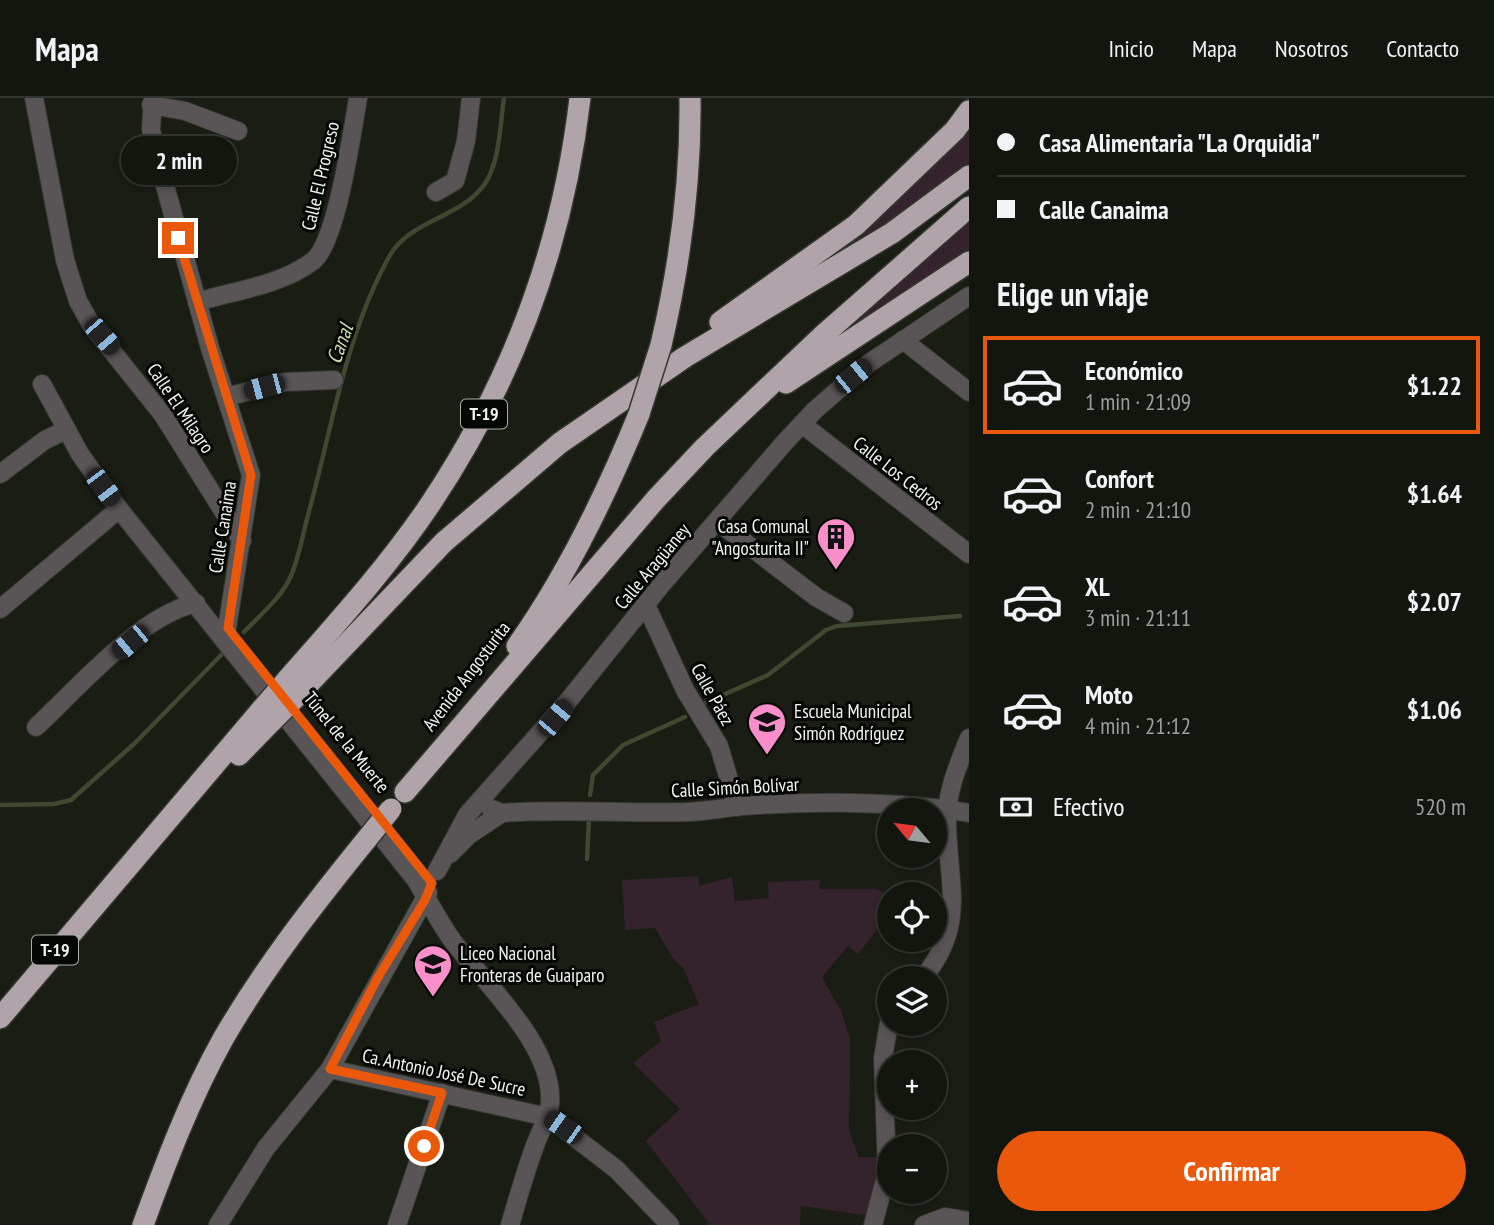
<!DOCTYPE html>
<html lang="es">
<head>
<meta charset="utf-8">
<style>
	:root { --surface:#13160f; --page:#20231d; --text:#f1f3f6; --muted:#9d9f9e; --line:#32352f; --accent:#ea580c }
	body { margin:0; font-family:"PT Sans Narrow",sans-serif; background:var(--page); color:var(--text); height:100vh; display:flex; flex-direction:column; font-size:26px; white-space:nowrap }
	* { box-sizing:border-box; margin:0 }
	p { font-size:23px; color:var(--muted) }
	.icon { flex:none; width:38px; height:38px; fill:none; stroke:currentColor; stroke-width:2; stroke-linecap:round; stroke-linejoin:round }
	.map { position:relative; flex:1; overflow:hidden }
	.panel { display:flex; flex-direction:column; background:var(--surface); width:525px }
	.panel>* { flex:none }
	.hud { display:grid; align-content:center; height:154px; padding:0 28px; background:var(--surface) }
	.needle { width:46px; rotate:299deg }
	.fabs { position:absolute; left:877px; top:700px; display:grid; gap:14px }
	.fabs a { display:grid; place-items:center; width:70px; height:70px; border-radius:50%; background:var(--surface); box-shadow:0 4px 10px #0003,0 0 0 2px var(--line); font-size:35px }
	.end { position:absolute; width:32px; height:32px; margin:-16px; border:9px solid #ea580c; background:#fff; box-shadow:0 0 0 4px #fff }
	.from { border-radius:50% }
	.bubble { position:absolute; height:49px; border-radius:24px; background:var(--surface); box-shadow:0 4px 10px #0003,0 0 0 2px var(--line); font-size:23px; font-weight:600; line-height:49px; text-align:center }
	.car { position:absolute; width:21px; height:42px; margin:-21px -10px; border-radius:9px; box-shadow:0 0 5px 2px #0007; background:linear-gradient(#222 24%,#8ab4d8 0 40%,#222 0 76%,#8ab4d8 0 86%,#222 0) }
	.hud b { display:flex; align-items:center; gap:24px; height:66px; font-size:26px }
	.hud b+b { border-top:2px solid var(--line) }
	.hud i { width:18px; height:18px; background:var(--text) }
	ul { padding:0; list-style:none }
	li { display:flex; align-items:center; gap:21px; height:98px; margin:0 14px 10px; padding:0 14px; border:4px solid transparent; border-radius:0px }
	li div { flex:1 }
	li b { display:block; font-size:26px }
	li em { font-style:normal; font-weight:600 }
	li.active { border-color:var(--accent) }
	li>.icon { width:63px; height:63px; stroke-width:1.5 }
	h2 { padding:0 28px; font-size:32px; line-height:84px }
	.pay { display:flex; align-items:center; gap:18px; height:77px; padding:0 28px; font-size:26px }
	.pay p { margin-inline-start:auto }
	.cta { display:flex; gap:14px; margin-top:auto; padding:14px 28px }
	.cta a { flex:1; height:80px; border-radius:42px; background:var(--accent); color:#fff; font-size:28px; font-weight:600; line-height:80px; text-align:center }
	header { display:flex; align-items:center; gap:42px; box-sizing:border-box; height:98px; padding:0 35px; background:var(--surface); border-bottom:2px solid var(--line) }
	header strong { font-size:33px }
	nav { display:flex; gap:38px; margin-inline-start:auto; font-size:24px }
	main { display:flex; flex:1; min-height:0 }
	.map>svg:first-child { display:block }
</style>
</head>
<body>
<header>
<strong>Mapa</strong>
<nav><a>Inicio</a><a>Mapa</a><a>Nosotros</a><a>Contacto</a></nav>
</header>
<main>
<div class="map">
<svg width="969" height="1127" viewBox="0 0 969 1127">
	<rect width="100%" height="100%" fill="#191d14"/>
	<g fill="#34232c">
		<polygon points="965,0 969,0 969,78 633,292 719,225 856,127 960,13"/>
		<polygon points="969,109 969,164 765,290"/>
		<polygon points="698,778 699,788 732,779 735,803 769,800 768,784 820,782 819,791 877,791 889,797 882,812 889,817 858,856 848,848 822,879 842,915 850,941 849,1033 859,1059 887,1059 876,1119 801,1108 800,1127 706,1127 708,1124 646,1043 680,1011 633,965 661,943 654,924 699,906 683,870 672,859 655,830 625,832 622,782"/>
	</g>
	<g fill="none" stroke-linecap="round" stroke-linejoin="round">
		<g stroke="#3f4931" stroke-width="4.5">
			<path d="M244 534C259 518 282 499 291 478 299 459 303 436 308 417 332 331 345 238 389 159 409 122 459 121 484 87 500 65 500 26 504 0"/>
			<polyline points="705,605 768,577 826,532 837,528 960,518"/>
			<polyline points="590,697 593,677 623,647 685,619"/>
			<polyline points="0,707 54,706 71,702 135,645 225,553"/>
			<polyline points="587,761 589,721"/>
		</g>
		<g stroke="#33372e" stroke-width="20">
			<g id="minor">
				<polyline points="34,0 65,162 78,203 92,228 163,317 242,443"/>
				<polyline points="153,0 151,31 154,48 210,250 251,377 225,543"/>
				<polyline points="151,7 185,13 238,33"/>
				<polyline points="436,94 455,83 466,43 471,0"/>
				<path d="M197 204C233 193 282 187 313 163 337 144 352 34 358 0"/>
				<polyline points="903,242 969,294"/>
				<path d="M42 286 80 356 119 411 416 782C428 802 438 822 452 842 484 885 554 947 550 1005 549 1020 541 1031 536 1045 526 1071 518 1100 510 1127"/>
				<polyline points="226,299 285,284 334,282"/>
				<polyline points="802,326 969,456"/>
				<polyline points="0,376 45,342 66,332"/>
				<polyline points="717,423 816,499 844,515"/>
				<polyline points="646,507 685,592 719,648 737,709"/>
				<polyline points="0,511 119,411"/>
				<path d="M36 629C79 589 138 519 196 505"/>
				<path d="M491 711 502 715C564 710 626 716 688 714 711 713 734 708 757 707 827 703 900 703 969 715"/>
				<polyline points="450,756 469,737 502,715"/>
				<polyline points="437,773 467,717 568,603 662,486 785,344 815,312 868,266 969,198"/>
				<path d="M923 880C969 824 946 783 947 717 948 690 959 665 969 640"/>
				<polyline points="330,971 548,1019 616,1071 670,1127"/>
				<polyline points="218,1127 266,1050 330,971 428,795"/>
				<polyline points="397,1127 442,995"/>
				<polyline points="873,1127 887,1074 883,960 889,925"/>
				<polyline points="924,1127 945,1119 969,1123"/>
			</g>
		</g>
		<g stroke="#33372e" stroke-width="24">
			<g id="highway">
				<polyline points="720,224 856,127 955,32 969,13"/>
				<path d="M661 247C680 166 691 83 690 0"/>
				<polyline points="786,285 969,164"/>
				<path d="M517 548C568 476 606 397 639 316"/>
				<path d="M286 583C336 526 389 468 431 405 513 282 563 146 580 0"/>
				<polyline points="298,597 444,444 560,345 685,259 892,135 969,78"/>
				<polyline points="239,657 272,623"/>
				<polyline points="405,694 656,401 705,349 821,239 969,109"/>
				<polyline points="0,920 262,611"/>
				<path d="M143 1127C166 1064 190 1000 223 941 264 870 314 806 366 742"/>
			</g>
		</g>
		<use href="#minor" stroke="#595456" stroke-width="18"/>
		<use href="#highway" stroke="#b0a4aa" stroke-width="21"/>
		<g stroke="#33372e" stroke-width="24" stroke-linecap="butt">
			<g id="highway-bridge">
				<polyline points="639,316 661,247"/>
				<polyline points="262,611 286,583"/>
				<polyline points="272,623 298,597"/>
				<polyline points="366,742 391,711"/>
			</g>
		</g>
		<use href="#highway-bridge" stroke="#b0a4aa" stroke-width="21"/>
	</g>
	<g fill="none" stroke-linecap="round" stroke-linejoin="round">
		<polyline stroke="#ea580c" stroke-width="9" points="178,140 251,377 228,530 432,785 425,802 377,881 330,971 442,995 424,1048"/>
	</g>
	<defs>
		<g id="building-pin" transform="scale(2.0125)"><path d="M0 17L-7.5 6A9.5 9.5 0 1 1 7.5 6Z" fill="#f98fca" stroke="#050704"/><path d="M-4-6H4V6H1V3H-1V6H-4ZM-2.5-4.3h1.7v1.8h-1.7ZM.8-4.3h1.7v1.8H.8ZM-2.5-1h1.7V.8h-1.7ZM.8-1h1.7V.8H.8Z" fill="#111"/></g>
		<g id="school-pin" transform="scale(2.0125)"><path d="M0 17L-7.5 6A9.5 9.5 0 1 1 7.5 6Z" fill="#f98fca" stroke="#050704"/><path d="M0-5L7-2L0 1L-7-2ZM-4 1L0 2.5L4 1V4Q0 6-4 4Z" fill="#111"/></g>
	</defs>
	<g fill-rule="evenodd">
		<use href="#building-pin" x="836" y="439"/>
		<use href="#school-pin" x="767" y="624"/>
		<use href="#school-pin" x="433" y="866"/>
	</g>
	<g text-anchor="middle" stroke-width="6" stroke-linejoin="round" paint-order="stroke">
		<g fill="#050704" stroke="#acaea8" stroke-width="2">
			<rect x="461" y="301.5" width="46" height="29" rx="5"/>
			<rect x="32" y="837.5" width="46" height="29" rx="5"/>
		</g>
		<g font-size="18" font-weight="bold" fill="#f3f6ef">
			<text x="484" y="322">T-19</text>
			<text x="55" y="858">T-19</text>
		</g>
		<g font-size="19" fill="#f3f6ef" stroke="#050704">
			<text transform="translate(320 78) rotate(-77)" y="7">Calle El Progreso</text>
			<text transform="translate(181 310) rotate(56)" y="7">Calle El Milagro</text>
			<text transform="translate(898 375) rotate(38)" y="7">Calle Los Cedros</text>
			<text transform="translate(222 429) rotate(-81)" y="7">Calle Canaima</text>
			<text transform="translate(652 468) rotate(-50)" y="7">Calle Aragüaney</text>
			<text transform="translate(466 578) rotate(-53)" y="7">Avenida Angosturita</text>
			<text transform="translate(713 596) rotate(61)" y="7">Calle Páez</text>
			<text transform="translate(347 644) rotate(51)" y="7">Túnel de la Muerte</text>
			<text transform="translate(735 689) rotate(-3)" y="7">Calle Simón Bolívar</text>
			<text transform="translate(444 974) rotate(12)" y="7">Ca. Antonio José De Sucre</text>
		</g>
		<g font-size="19" fill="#f3f6ef" stroke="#050704" text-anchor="start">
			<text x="809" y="435" text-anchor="end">Casa Comunal<tspan x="809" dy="22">"Angosturita II"</tspan></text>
			<text x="794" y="620">Escuela Municipal<tspan x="794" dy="22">Simón Rodríguez</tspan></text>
			<text x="460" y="862">Liceo Nacional<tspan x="460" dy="22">Fronteras de Guaiparo</tspan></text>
		</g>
		<g font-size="21" font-style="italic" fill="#c9dfad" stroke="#050704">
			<text transform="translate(340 246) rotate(-70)" y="7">Canal</text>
		</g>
	</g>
</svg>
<div class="fabs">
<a><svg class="needle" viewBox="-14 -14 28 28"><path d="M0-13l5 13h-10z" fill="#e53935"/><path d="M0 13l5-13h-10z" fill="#9d9f9e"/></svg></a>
<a><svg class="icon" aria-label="locate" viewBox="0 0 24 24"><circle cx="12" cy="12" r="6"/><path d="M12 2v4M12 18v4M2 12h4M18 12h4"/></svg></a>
<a><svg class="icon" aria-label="layers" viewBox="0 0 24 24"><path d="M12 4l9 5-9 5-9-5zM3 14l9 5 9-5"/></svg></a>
<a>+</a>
<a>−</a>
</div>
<i class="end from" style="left:424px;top:1048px"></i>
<i class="end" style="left:178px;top:140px"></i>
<div class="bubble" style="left:121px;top:38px;width:116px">2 min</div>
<i class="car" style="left:102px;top:238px;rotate:139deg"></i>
<i class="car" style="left:853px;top:278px;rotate:51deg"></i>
<i class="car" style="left:264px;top:289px;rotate:255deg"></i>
<i class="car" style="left:103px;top:389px;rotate:143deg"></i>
<i class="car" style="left:130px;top:544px;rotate:230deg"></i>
<i class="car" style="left:555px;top:620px;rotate:40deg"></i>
<i class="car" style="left:563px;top:1029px;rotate:305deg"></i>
</div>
<section class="panel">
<div class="hud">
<b><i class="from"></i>Casa Alimentaria &quot;La Orquidia&quot;</b>
<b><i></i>Calle Canaima</b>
</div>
<h2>Elige un viaje</h2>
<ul>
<li class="active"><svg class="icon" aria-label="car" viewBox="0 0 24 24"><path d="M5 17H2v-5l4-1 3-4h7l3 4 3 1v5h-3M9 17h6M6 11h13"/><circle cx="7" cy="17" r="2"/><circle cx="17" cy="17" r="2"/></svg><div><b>Económico</b><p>1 min · 21:09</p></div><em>$1.22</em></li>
<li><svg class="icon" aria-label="car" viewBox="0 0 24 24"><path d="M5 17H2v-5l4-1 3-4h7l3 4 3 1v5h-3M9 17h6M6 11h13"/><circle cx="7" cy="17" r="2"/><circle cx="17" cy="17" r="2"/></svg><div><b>Confort</b><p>2 min · 21:10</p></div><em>$1.64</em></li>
<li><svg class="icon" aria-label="car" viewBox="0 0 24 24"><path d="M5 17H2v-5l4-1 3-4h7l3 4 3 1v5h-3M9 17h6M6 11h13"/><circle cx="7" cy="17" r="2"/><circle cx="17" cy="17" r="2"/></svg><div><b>XL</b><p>3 min · 21:11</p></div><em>$2.07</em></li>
<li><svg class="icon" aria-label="car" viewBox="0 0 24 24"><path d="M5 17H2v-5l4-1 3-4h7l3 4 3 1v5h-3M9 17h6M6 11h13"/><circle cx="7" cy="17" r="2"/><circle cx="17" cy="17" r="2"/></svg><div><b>Moto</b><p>4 min · 21:12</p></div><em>$1.06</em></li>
</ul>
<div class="pay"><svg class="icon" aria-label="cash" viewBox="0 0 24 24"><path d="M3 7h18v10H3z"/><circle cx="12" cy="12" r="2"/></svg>Efectivo<p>520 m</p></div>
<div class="cta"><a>Confirmar</a></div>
</section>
</main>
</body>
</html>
